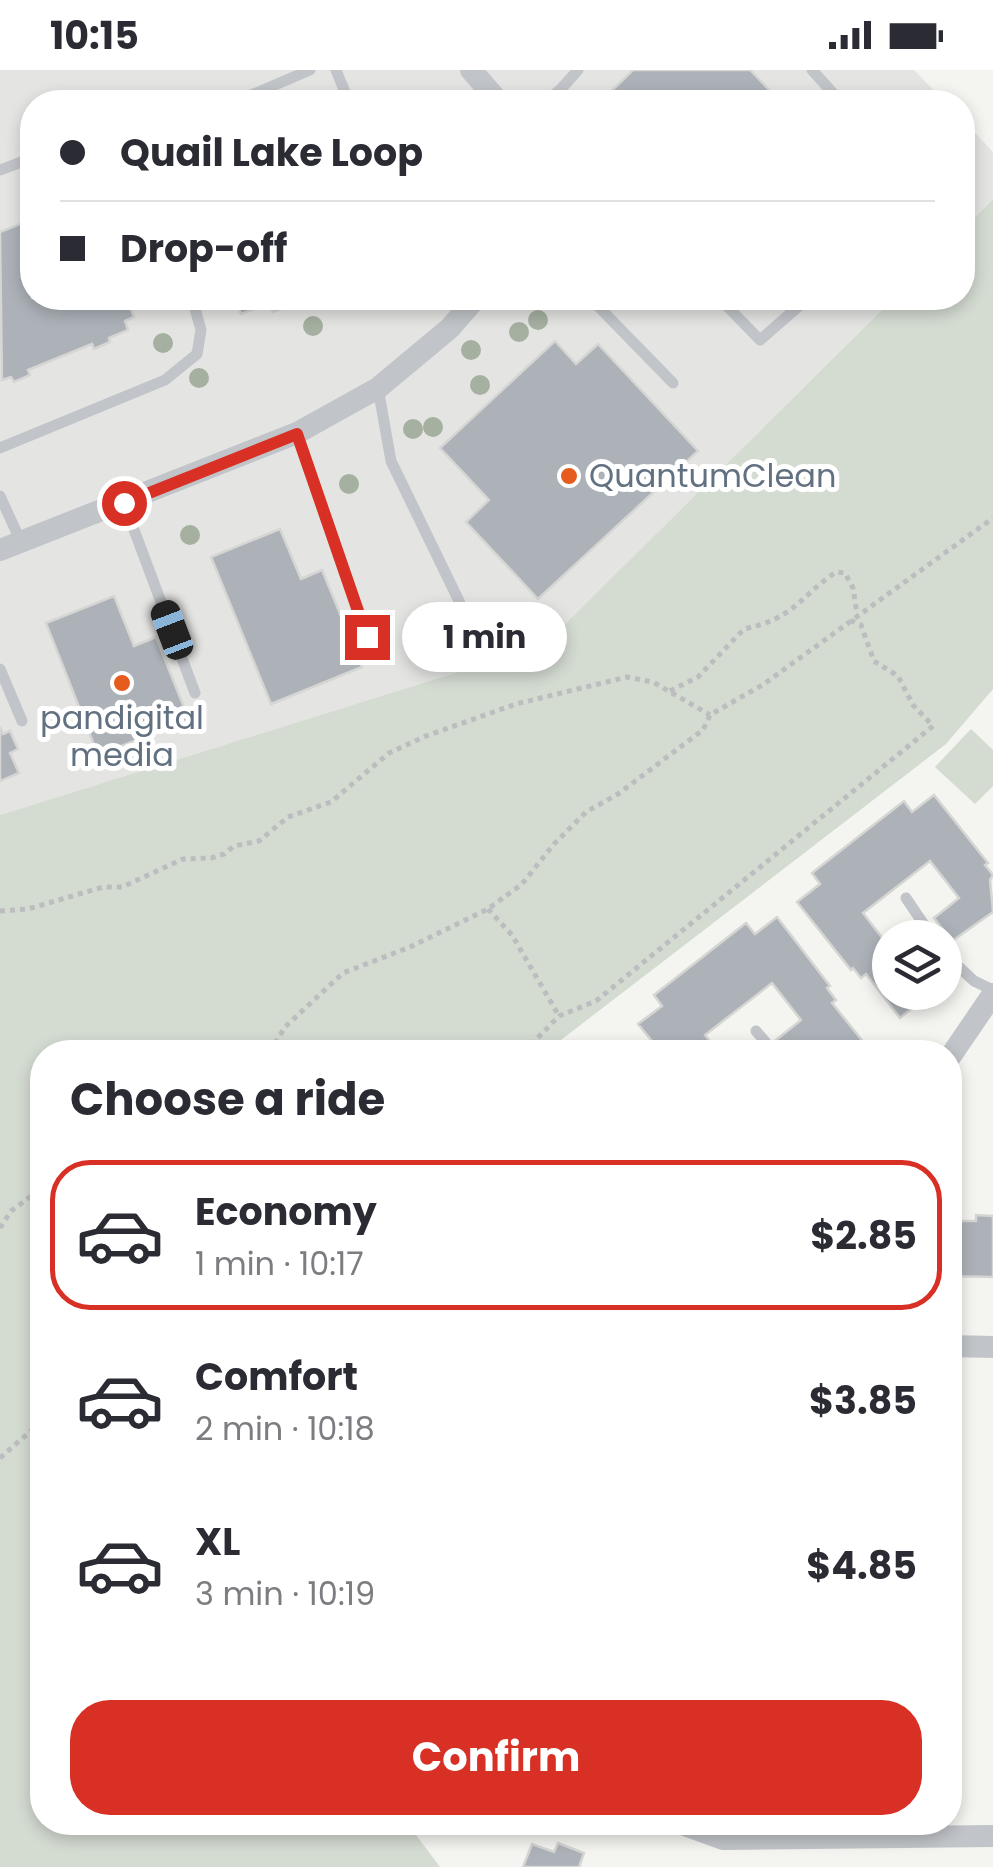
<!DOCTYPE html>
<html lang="en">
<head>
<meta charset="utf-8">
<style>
	:root { --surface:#fff; --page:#f7f7f7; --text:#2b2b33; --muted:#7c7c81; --line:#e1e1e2; --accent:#d93025 }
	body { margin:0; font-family:Poppins,sans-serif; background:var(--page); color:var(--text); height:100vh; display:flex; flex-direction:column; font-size:38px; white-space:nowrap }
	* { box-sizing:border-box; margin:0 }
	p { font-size:32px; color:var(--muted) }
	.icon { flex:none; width:55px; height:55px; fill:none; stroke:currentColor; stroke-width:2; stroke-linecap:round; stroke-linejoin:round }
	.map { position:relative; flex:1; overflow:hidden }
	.details { position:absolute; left:30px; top:970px; width:932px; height:795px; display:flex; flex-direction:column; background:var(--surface); border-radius:40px; box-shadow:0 5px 15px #0003 }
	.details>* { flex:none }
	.banner { position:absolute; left:20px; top:20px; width:955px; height:220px; border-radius:40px; box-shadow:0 5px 15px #0003; display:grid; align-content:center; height:220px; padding:0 40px; background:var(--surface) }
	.controls { position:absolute; left:872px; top:850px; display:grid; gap:20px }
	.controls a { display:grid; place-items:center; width:90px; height:90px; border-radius:50%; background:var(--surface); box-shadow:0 5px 15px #0003; font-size:50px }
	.end { position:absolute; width:45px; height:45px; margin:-22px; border:12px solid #d93025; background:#fff; box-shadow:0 0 0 5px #fff }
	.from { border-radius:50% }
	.bubble { position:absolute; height:70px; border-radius:35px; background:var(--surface); box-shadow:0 5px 15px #0003; font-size:32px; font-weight:700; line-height:70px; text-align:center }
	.car { position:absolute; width:30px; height:60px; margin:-30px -15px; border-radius:12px; box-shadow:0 0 8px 2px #0007; background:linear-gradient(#222 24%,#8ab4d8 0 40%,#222 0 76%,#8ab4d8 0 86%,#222 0) }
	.banner b { display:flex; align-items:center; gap:35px; height:95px; font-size:38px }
	.banner b+b { border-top:2px solid var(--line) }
	.banner i { width:25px; height:25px; background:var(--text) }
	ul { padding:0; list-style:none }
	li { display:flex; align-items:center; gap:30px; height:150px; margin:0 20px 15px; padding:0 20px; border:5px solid transparent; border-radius:40px }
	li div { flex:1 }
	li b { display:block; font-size:38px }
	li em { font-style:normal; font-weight:700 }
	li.selected { border-color:var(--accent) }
	li>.icon { width:90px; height:90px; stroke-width:1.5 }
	h2 { padding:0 40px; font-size:45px; line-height:120px }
	.cta { display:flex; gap:20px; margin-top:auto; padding:20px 40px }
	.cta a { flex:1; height:115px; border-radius:40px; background:var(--accent); color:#fff; font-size:40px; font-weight:700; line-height:115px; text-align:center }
	.status { display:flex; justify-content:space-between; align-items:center; height:70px; padding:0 50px; background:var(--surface); direction:ltr }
	.status svg { height:28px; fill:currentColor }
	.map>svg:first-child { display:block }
</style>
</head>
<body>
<div class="status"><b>10:15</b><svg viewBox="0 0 49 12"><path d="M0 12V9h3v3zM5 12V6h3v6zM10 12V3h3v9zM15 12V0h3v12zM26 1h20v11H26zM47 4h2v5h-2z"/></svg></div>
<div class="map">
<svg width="993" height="1797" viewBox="0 0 993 1797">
	<rect width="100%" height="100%" fill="#f4f4f0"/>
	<g fill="#e4e5e3">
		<polygon points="0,0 914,0 945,32 32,32 32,228 894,228 544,575 0,745"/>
		<polygon points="963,50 993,82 993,129 963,160"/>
	</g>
	<g fill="#d4dbd1">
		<polygon points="993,129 993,619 946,674 557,973 557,982 42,982 42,1752 407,1753 440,1797 0,1797 0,745 544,575 894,228 962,228 963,160"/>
		<polygon points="971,659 993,680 993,716 975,734 935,697"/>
	</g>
	<g fill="#acb2b8" stroke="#d5d5d3" stroke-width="2.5">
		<polygon points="633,0 750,0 781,32 600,32"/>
		<polygon points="32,149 32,228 126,228 134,247 125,251 128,260 109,268 110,272 94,279 92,274 28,300 30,305 14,312 11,307 2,310 0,162"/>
		<polygon points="234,228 308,228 273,242 270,233 241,244"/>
		<polygon points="555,271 576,294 598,274 698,381 538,529 466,452 489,430 440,378"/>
		<polygon points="280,459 301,509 322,500 362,597 271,634 211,487"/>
		<polygon points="114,526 134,576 156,567 189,650 98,685 46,553"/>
		<polygon points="0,657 3,664 10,661 18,679 10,683 19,703 0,711"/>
		<polygon points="934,725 988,793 985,795 993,805 990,810 993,842 952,871 934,848 959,828 930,791 863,843 890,878 890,922 932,922 900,948 866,904 861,908 853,898 851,900 797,832 820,814 812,803 904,731 912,742"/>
		<polygon points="777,847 830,916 827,918 836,930 832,933 865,974 854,982 785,982 776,970 801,950 772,913 705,965 718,982 661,982 638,954 662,936 654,925 746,853 755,864"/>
		<polygon points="976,1145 993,1146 993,1207 950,1206 950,1151 976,1151"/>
		<polygon points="558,1773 584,1783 579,1797 523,1797 532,1774 554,1782"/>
	</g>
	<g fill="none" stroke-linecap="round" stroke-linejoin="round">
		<g stroke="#bbbdbf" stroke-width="5" stroke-dasharray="5 5" stroke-linecap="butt">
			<path d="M670 621 698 607 744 559C795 548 797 529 836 502L845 503 853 518 857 544"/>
			<polyline points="488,839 512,865 559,946"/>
			<polyline points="0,841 28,839 103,817 122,817 183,789 211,788 224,784 234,776 259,771 288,747 331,732 389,683 426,666 516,634 627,607 653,612 710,645"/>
			<polyline points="270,982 285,957 343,903 410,877 488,839 522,814 554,774 586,742 618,724 703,660 710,645 764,614 993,448"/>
			<polyline points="524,982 559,946 596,931 933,656 913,635 898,606 874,591 861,555 850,550"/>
			<polyline points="0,1158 11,1141 42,1118"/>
			<polyline points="0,1388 42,1351"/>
		</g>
		<g stroke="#c1c4c8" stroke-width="11">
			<polyline points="336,0 349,32"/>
			<polyline points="812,0 841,32"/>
			<polyline points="561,19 578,0"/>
			<polyline points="235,32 310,0"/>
			<polyline points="545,32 561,19 569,32"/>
			<polyline points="0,100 32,88"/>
			<polyline points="590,228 673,313"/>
			<polyline points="719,228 760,270 808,228"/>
			<polyline points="378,318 391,391 460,533"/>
			<polyline points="297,363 367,567"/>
			<polyline points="0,378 165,310 197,284 201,260 192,228"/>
			<polyline points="0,426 21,472"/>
			<polyline points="124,433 195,623"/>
			<polyline points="0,599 22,651"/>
			<polyline points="906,828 933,868"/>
			<polyline points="945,884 974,911 993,920"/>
			<polyline points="756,961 774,982"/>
		</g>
		<g stroke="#c1c4c8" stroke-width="22">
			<polyline points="471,0 499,32"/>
			<polyline points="0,480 297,363 378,318 450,258 476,228"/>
			<polyline points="950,987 993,924"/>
			<polyline points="950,1276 993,1277"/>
			<polyline points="676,1752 723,1769 993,1766"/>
		</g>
	</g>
	<g fill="#a5b0a1">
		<circle cx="538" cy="250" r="10"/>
		<circle cx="313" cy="256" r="10"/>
		<circle cx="519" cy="262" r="10"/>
		<circle cx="163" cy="273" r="10"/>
		<circle cx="471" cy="280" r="10"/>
		<circle cx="199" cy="308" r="10"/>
		<circle cx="480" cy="315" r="10"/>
		<circle cx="433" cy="357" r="10"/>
		<circle cx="413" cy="359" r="10"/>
		<circle cx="349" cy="414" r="10"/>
		<circle cx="190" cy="465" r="10"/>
	</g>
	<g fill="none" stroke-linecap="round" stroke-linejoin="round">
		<polyline stroke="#d93025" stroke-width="12" points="124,433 297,364 367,567"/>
	</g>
	<g fill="#e55c1e" stroke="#fff" stroke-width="4">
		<circle cx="569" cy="406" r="10"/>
		<circle cx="122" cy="613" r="10"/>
	</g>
	<g text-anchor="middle" stroke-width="10" stroke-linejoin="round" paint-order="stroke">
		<g font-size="32" fill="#627181" stroke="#fff" text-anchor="start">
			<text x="589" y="417">QuantumClean</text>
			<text x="122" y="659" text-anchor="middle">pandigital<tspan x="122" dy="37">media</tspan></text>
		</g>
	</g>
</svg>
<div class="controls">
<a><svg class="icon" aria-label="layers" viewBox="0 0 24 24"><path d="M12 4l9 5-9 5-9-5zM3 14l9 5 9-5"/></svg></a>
</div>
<i class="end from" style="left:124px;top:433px"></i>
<i class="end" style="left:367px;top:567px"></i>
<div class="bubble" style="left:402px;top:532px;width:165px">1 min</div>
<i class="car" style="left:172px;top:560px;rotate:339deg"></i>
<div class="banner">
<b><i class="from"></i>Quail Lake Loop</b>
<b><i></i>Drop-off</b>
</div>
<section class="details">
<h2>Choose a ride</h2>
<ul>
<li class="selected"><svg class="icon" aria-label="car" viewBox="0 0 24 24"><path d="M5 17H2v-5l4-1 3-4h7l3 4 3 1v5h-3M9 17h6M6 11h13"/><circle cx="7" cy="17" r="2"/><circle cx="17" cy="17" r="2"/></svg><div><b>Economy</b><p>1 min · 10:17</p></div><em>$2.85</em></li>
<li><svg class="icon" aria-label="car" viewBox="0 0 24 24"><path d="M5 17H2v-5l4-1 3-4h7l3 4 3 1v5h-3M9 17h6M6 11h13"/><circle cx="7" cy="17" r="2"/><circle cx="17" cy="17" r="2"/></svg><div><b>Comfort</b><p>2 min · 10:18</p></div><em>$3.85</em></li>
<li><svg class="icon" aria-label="car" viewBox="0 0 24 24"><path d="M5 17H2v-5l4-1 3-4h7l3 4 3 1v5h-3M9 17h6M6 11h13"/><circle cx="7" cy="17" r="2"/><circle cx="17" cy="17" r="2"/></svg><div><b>XL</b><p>3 min · 10:19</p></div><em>$4.85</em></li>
</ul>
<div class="cta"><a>Confirm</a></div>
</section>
</div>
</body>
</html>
